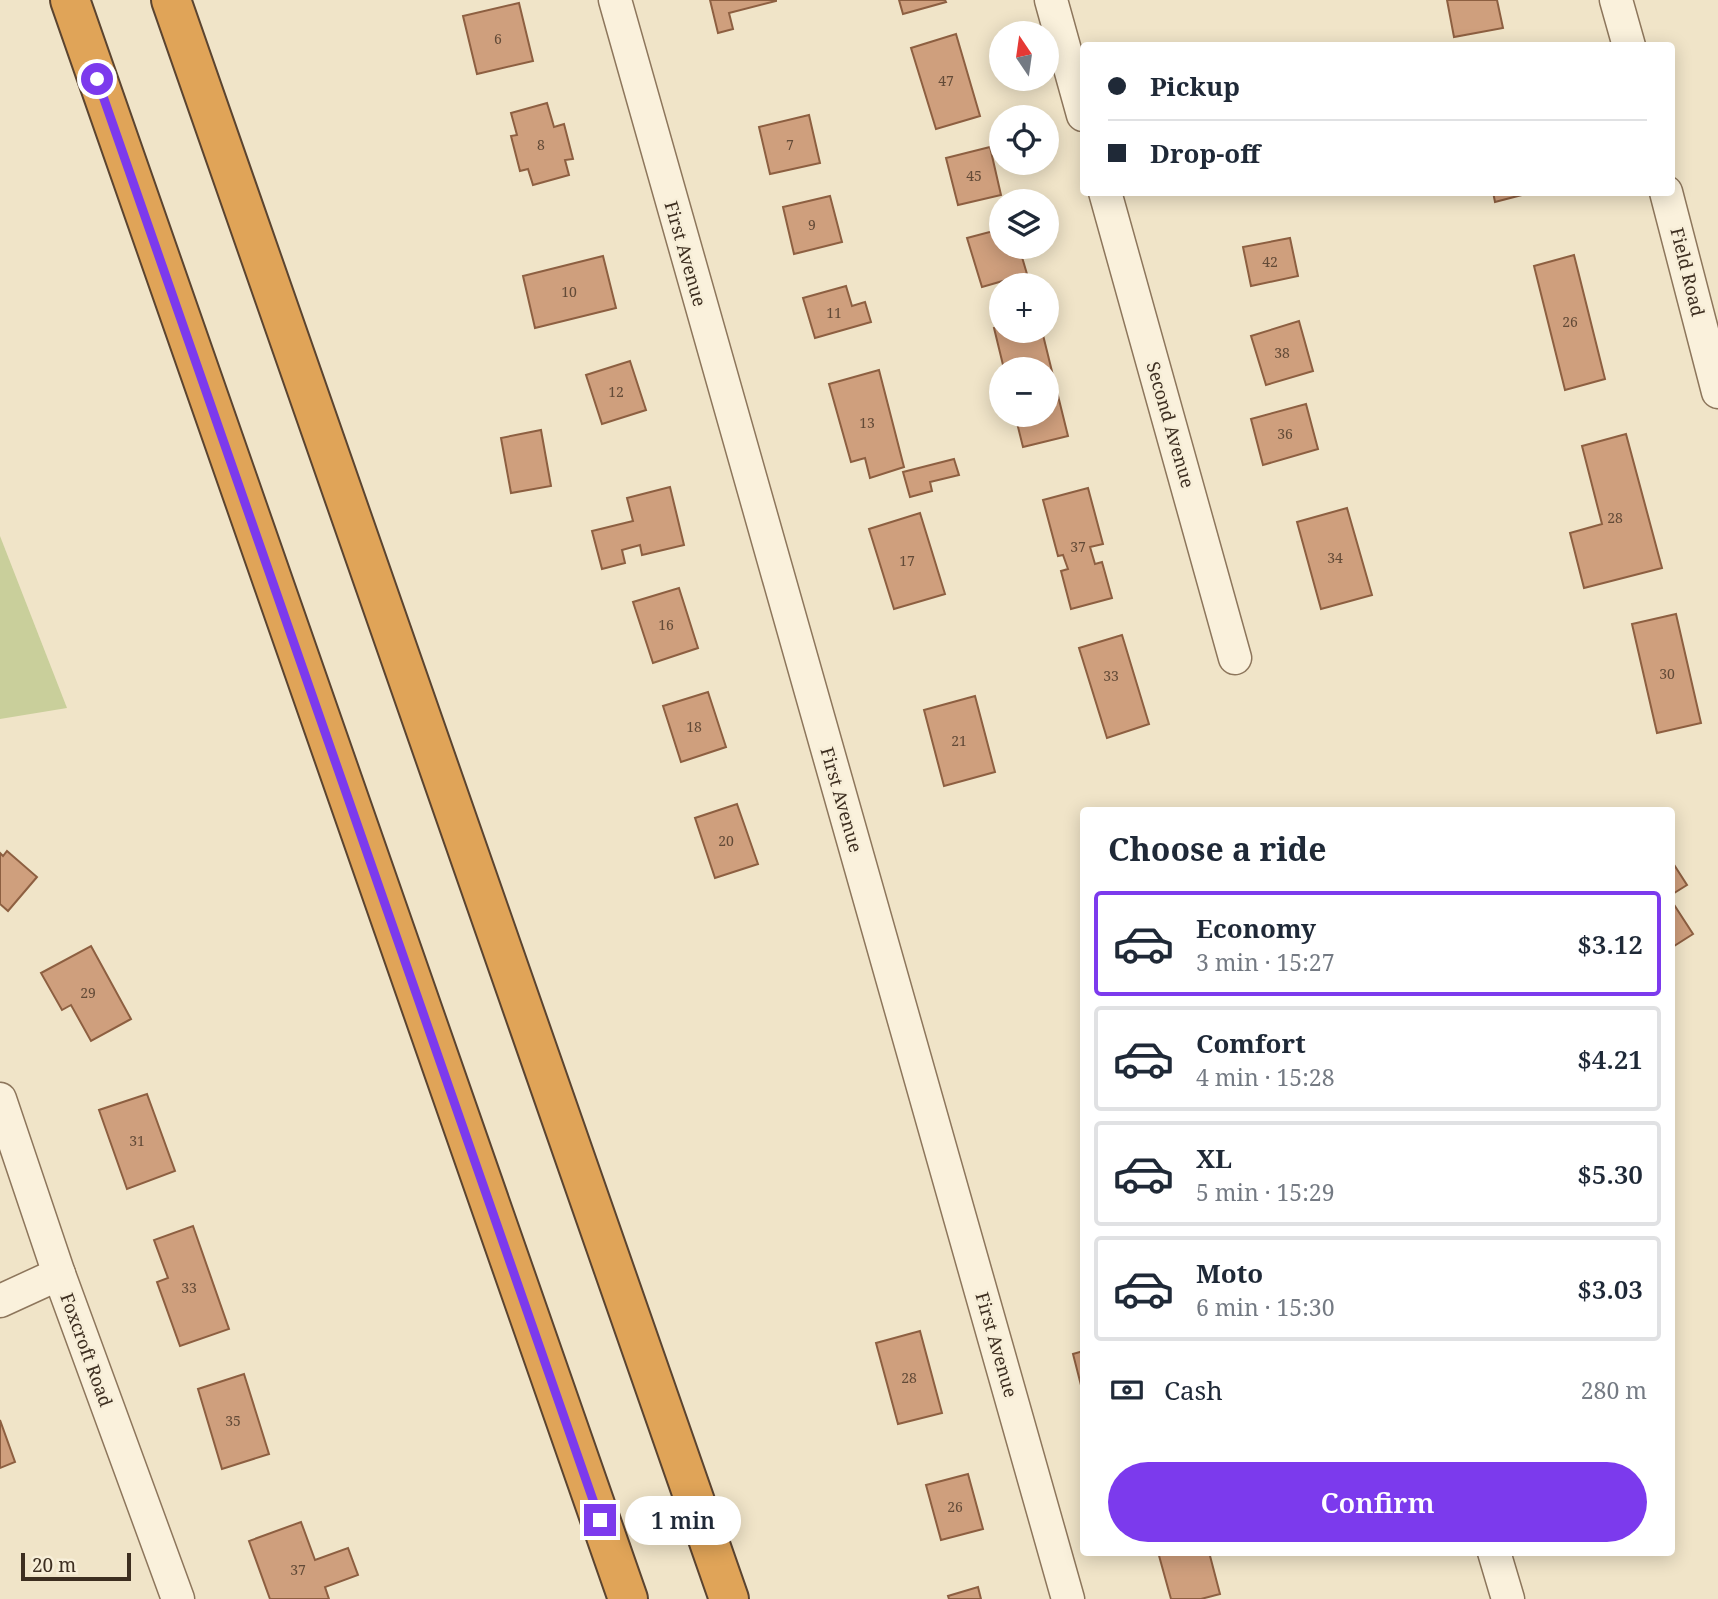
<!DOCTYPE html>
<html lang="en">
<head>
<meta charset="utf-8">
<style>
	:root { --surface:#fff; --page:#f6f6f7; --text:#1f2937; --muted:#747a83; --line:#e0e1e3; --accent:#7c3aed }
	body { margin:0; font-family:"Noto Serif",serif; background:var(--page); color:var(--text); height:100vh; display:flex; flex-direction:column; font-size:26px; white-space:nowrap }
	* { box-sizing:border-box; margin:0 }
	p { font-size:23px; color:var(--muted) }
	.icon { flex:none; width:38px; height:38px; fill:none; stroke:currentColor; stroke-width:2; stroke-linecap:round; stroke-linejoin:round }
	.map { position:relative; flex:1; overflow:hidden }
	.drawer { position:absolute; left:1080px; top:807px; width:595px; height:749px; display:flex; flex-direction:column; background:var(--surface); border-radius:7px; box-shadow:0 4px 18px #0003 }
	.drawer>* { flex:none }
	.guide { position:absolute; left:1080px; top:42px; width:595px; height:154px; border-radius:7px; box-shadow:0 4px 18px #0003; display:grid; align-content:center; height:154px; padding:0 28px; background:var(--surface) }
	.needle { width:46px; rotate:347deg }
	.buttons { position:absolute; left:989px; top:21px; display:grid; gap:14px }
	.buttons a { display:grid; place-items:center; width:70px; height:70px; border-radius:50%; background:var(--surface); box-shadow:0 4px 18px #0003; font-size:35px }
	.scale { position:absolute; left:21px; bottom:18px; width:110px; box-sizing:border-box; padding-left:7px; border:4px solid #3d2e20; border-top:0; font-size:19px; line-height:24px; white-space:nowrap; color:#3d2e20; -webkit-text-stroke:5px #f7eed8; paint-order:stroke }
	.end { position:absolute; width:32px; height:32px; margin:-16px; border:9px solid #7c3aed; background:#fff; box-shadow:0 0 0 4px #fff }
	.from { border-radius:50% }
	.bubble { position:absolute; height:49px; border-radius:24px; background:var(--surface); box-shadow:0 4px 18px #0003; font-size:23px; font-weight:600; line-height:49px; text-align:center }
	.guide b { display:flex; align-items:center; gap:24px; height:66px; font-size:26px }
	.guide b+b { border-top:2px solid var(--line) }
	.guide i { width:18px; height:18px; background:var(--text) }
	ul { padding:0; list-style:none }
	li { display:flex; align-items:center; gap:21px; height:105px; margin:0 14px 10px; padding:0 14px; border:4px solid var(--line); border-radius:7px }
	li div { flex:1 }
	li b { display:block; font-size:26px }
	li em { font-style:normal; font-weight:600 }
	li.current { border-color:var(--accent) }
	li>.icon { width:63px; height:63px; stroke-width:1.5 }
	h2 { padding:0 28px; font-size:32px; line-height:84px }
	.pay { display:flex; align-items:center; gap:18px; height:77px; padding:0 28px; font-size:26px }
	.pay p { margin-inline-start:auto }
	.action { display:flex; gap:14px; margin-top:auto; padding:14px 28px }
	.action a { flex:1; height:80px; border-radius:42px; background:var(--accent); color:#fff; font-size:28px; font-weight:600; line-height:80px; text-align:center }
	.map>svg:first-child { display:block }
</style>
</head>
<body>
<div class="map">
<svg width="1718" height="1599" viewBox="0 0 1718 1599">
	<rect width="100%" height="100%" fill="#f0e4c8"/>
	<polygon fill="#c9cf9b" points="0,536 67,708 0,719"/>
	<g fill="#cf9f7d" stroke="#8d5f41" stroke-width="2">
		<polygon points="710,0 776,0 776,1 729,13 733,29 718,33"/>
		<polygon points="899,0 945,0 946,2 903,14"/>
		<polygon points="1447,0 1497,0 1503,28 1454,37"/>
		<polygon points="519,3 533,61 477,74 463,16"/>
		<polygon points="956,34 980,116 936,129 911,48"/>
		<polygon points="547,103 554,127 564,124 573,159 565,160 569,175 533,185 528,169 520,171 511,136 517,135 511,113"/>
		<polygon points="809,115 820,163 770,174 759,127"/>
		<polygon points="990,147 1001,195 958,205 946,158"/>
		<polygon points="1493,192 1533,192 1495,202"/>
		<polygon points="830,196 842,242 794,254 783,207"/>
		<polygon points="1001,229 1001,247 1019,247 1027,274 982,287 967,238"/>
		<polygon points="1290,238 1298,276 1251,286 1243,247"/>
		<polygon points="1574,255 1605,379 1565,390 1534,266"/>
		<polygon points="603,256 616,308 535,328 523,276"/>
		<polygon points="846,286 852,306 865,302 871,322 815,338 803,298"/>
		<polygon points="1299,321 1313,371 1266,385 1251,336"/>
		<polygon points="1001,326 1001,331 1042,331 1068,436 1023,447 1015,415 1046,415 1046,369 1004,369 994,328"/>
		<polygon points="630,361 646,410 602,424 586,375"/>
		<polygon points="879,370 904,467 870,478 865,458 851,462 829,384"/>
		<polygon points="1306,404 1318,449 1263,465 1251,419"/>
		<polygon points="541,430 551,486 511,493 501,438"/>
		<polygon points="1626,434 1662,568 1584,588 1570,533 1602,524 1582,446"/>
		<polygon points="954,459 959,475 930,482 932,491 910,497 903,472"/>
		<polygon points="670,487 684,545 642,555 640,545 622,550 625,563 602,569 592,531 633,521 627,498"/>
		<polygon points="1088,488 1103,544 1090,547 1095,564 1102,562 1112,598 1071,609 1061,571 1068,569 1063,555 1058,556 1043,500"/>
		<polygon points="1347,508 1372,595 1321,609 1297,522"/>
		<polygon points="920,513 945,594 894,609 869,529"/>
		<polygon points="679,588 698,648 653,663 633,602"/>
		<polygon points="1676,614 1701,723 1657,733 1632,624"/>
		<polygon points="1122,635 1149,724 1107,738 1079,648"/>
		<polygon points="708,692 726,747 681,762 663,706"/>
		<polygon points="975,696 995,772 944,786 924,710"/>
		<polygon points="737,804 758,864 715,878 695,818"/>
		<polygon points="7,851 37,877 8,911 0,904 0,853 3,856"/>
		<polygon points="1671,860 1687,885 1671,895"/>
		<polygon points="1671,900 1693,934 1671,948"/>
		<polygon points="91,946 131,1019 91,1041 71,1005 62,1010 41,973"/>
		<polygon points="147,1094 175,1171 127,1189 99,1110"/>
		<polygon points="193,1226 229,1329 180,1346 157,1282 168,1278 154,1240"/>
		<polygon points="920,1331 942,1413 898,1424 876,1343"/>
		<polygon points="1083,1351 1083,1393 1073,1354"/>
		<polygon points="244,1374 269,1454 222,1469 198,1389"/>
		<polygon points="0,1420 15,1462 0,1468"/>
		<polygon points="968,1474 983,1529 941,1540 926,1485"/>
		<polygon points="301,1522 315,1560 348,1548 358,1575 325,1587 329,1599 270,1599 249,1541"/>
		<polygon points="1158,1552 1209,1552 1220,1594 1201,1599 1171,1599"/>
		<polygon points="978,1587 981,1599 949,1599 948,1596"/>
	</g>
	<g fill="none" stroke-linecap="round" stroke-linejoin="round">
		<g stroke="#8d765c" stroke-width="35">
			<g id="street">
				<polyline points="615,0 1068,1599"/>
				<polyline points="1051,0 1083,115"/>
				<polyline points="1616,0 1629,46"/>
				<polyline points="1105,192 1235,658"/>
				<polyline points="1666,192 1718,392"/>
				<polyline points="0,1099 59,1274 178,1599"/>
				<polyline points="0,1301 59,1274"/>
				<polyline points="1494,1552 1508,1599"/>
			</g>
		</g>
		<g stroke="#5b4430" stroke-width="42">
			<g id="highway">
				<polyline points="70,0 628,1599"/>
				<polyline points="171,0 729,1599"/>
			</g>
		</g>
		<use href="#street" stroke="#faf1dc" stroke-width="32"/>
		<use href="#highway" stroke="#e0a458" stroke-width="38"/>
	</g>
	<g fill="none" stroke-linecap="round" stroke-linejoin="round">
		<polyline stroke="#7c3aed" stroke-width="9" points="97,79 600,1520"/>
	</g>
	<g text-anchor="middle" stroke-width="5" stroke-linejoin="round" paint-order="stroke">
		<g font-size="14" fill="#624a37">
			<text x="498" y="44">6</text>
			<text x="946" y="86">47</text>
			<text x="541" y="150">8</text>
			<text x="790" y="150">7</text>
			<text x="974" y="181">45</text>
			<text x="812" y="230">9</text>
			<text x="1270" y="267">42</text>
			<text x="569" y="297">10</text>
			<text x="834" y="318">11</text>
			<text x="1570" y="327">26</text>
			<text x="1282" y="358">38</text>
			<text x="616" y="397">12</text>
			<text x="867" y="428">13</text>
			<text x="1285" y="439">36</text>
			<text x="1615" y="523">28</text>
			<text x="1078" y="552">37</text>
			<text x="1335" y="563">34</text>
			<text x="907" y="566">17</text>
			<text x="666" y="630">16</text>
			<text x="1667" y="679">30</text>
			<text x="1111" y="681">33</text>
			<text x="694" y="732">18</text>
			<text x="959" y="746">21</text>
			<text x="726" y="846">20</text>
			<text x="88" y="998">29</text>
			<text x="137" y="1146">31</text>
			<text x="189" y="1293">33</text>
			<text x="909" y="1383">28</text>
			<text x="233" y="1426">35</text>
			<text x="955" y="1512">26</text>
			<text x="298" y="1575">37</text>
		</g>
		<g font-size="18" fill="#3d2e20" stroke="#f7eed8">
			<text transform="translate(685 254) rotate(74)" y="6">First Avenue</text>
			<text transform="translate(1687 272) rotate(76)" y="6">Field Road</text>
			<text transform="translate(1170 425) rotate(74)" y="6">Second Avenue</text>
			<text transform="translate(841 800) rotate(74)" y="6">First Avenue</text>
			<text transform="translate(996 1345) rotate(74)" y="6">First Avenue</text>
			<text transform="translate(86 1350) rotate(70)" y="6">Foxcroft Road</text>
		</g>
	</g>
</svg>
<div class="buttons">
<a><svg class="needle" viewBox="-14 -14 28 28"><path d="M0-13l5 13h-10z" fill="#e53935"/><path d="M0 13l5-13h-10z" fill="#747a83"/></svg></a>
<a><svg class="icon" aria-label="locate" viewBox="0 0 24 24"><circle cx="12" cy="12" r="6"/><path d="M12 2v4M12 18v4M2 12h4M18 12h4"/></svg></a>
<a><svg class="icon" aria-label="layers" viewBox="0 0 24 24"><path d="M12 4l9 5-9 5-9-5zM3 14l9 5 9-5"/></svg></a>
<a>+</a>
<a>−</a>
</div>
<div class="scale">20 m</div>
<i class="end from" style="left:97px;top:79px"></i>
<i class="end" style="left:600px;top:1520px"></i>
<div class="bubble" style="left:625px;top:1496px;width:116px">1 min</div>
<div class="guide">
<b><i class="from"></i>Pickup</b>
<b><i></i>Drop-off</b>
</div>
<section class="drawer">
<h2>Choose a ride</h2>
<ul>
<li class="current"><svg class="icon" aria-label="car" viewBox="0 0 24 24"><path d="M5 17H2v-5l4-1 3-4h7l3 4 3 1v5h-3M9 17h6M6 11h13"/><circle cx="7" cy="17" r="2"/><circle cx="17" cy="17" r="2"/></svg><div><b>Economy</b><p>3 min · 15:27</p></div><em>$3.12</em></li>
<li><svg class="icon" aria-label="car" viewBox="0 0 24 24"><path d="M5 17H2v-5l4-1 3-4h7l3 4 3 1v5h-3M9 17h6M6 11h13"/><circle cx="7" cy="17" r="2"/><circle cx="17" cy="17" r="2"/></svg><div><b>Comfort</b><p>4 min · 15:28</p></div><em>$4.21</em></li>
<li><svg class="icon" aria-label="car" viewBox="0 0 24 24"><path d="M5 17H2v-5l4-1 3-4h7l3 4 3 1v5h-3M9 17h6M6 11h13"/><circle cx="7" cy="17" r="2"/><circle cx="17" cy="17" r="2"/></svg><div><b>XL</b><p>5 min · 15:29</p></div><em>$5.30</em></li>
<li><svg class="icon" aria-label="car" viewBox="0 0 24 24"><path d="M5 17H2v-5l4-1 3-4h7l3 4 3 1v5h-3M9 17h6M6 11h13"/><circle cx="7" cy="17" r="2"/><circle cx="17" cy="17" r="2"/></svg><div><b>Moto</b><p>6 min · 15:30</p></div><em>$3.03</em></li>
</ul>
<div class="pay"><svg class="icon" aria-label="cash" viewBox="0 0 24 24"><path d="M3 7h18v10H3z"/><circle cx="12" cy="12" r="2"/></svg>Cash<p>280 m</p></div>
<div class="action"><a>Confirm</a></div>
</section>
</div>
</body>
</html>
